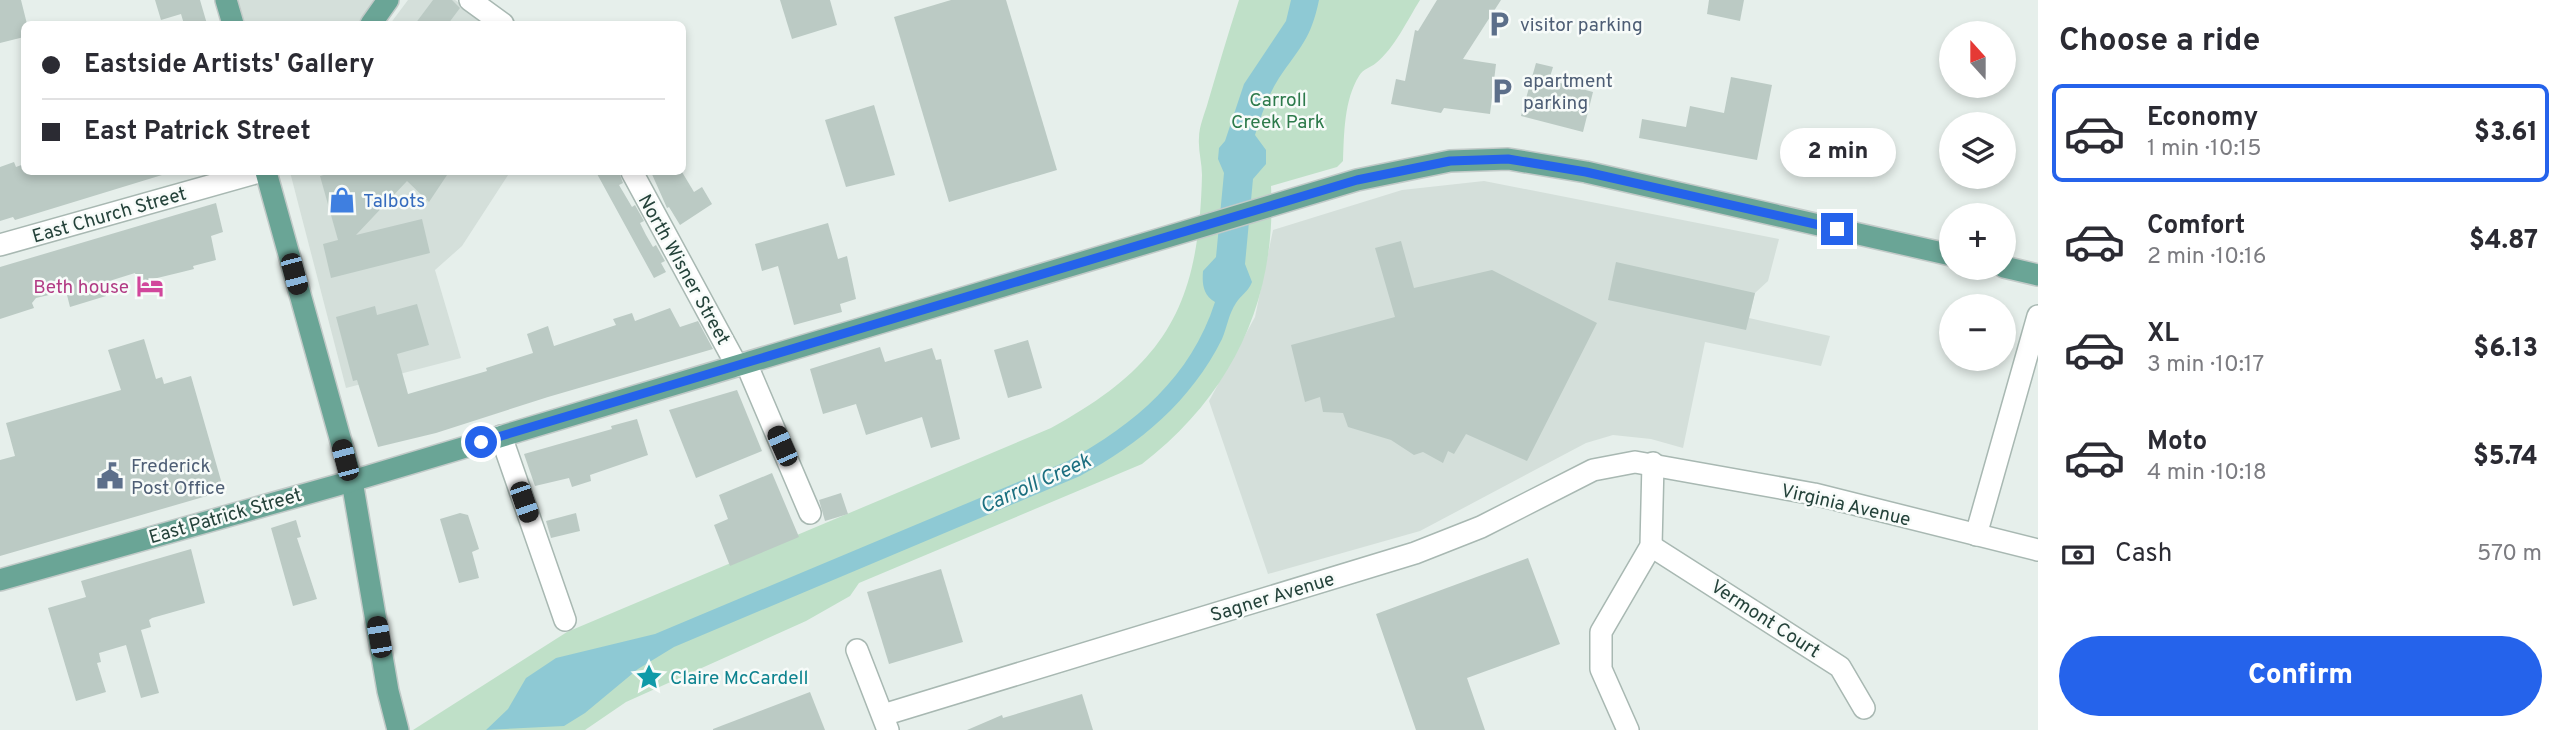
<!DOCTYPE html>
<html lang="en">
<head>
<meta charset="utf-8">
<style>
	:root { --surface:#fff; --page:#f2f2f3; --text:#2b2b33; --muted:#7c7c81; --line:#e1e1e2; --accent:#2563eb }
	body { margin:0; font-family:Overpass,sans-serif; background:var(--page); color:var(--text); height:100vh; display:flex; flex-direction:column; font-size:26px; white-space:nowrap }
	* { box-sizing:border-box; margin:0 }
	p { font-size:23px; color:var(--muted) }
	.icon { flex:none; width:38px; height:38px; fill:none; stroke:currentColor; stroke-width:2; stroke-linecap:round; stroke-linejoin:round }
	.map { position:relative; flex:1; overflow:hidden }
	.panel { display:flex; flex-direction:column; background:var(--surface); width:525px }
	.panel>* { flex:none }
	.guide { position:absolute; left:21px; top:21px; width:665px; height:154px; border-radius:10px; box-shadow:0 4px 10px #0003; display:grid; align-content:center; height:154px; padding:0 21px; background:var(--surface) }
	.needle { width:46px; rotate:339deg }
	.fabs { position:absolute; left:1939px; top:21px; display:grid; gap:14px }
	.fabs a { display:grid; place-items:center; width:77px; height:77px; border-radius:50%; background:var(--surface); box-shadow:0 4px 10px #0003; font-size:35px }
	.end { position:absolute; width:32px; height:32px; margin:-16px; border:9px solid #2563eb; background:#fff; box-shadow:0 0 0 4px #fff }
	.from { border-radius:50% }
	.bubble { position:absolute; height:49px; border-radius:24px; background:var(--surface); box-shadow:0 4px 10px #0003; font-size:23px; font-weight:800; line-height:49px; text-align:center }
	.car { position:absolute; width:21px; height:42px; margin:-21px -10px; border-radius:9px; box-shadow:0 0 5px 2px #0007; background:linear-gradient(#222 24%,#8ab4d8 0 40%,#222 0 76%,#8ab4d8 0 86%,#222 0) }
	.guide b { display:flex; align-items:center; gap:24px; height:66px; font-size:26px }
	.guide b+b { border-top:2px solid var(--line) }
	.guide i { width:18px; height:18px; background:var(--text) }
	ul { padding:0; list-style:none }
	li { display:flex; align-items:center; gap:21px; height:98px; margin:0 14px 10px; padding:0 7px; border:4px solid transparent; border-radius:10px }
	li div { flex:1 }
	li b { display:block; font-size:26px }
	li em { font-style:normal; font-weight:800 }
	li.current { border-color:var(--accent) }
	li>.icon { width:63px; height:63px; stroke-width:1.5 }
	h2 { padding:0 21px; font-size:32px; line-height:84px }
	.pay { display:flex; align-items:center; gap:18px; height:77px; padding:0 21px; font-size:26px }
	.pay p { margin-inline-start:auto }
	.action { display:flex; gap:14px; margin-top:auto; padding:14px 21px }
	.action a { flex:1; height:80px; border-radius:42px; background:var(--accent); color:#fff; font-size:28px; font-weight:800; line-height:80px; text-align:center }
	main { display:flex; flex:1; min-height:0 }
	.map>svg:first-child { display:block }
</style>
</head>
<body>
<main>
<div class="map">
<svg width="2038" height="730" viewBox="0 0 2038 730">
	<rect width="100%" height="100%" fill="#e6efeb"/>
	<g fill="#d4dfda">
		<polygon points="227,0 388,0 371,24 233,24"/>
		<polygon points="408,0 455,0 489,24 390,24"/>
		<polygon points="290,172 510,172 462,246 435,270 461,358 346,388"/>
		<polygon points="1484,181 1779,239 1768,281 1755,293 1749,318 1830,336 1821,366 1705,342 1683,448 1651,439 1613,435 1586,443 1420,531 1268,574 1209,401 1255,317 1273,230 1402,190"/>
	</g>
	<path fill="#bfe0c8" d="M1239 0H1420C1408 19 1394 49 1376 63 1370 68 1364 68 1359 76 1344 100 1344 134 1343 161L1337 167 1271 186C1277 299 1232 395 1142 464L859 583 850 596 806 621 626 702 585 730H413L567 632 1051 428C1166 365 1199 306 1202 175 1202 163 1198 150 1199 138 1199 126 1205 113 1208 102 1218 68 1228 34 1239 0Z"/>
	<path fill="#8ec9d4" d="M1291 0H1319C1311 39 1300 47 1279 78 1268 95 1261 116 1255 135L1266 150V164L1253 179 1245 264 1252 282C1248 292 1241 295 1236 303 1229 313 1227 327 1222 339 1191 401 1140 444 1080 476L674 647 638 669 585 713 564 726 486 730 508 709 526 678 556 658 655 634 1068 461C1135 424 1191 377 1215 302 1203 295 1202 284 1203 271L1216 257 1224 173 1218 159 1219 148 1225 141 1244 84 1286 21Z"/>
	<g fill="#bbcac4">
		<polygon points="0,0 21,0 27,24 24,37 0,43"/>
		<polygon points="155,0 200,0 207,24 184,24 181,14 161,20"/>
		<polygon points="433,0 452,0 460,8 448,24 415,24"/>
		<polygon points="780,0 830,0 837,25 792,39"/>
		<polygon points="951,0 1006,0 1057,170 949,202 894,17"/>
		<polygon points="1437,0 1501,0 1463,59 1496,64 1490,114 1444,108 1441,113 1391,104 1396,79 1405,81 1415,30 1418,31"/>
		<polygon points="1709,0 1744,0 1740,21 1707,14"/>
		<polygon points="1536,63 1553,67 1549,80 1593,92 1583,132 1521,116"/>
		<polygon points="1731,77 1772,85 1757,160 1639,138 1642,119 1686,127 1690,106 1724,113"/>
		<polygon points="874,105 895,175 846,187 825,120"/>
		<polygon points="14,162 16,167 24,164 24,172 161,172 162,175 15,220 13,217 0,221 0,167"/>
		<polygon points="335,172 449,172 429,202 407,181 356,235 422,219 430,253 331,278 323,244 338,240 320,176"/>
		<polygon points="596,172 619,172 623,183 619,185 632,207 635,205 644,221 640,223 646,235 653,247 656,245 665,261 661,263 666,272 654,278"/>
		<polygon points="651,172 682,172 694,192 702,187 712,204 680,225 669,207 667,208"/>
		<polygon points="216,203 223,232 211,236 216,260 193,266 194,269 182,272 149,280 138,282 135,273 103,283 106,296 70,307 66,291 36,298 32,303 34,308 0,319 0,267"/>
		<polygon points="828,223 838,259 847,256 856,299 840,304 842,312 794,325 778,266 762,271 755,244"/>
		<polygon points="1401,241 1414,288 1492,270 1597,323 1527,461 1466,434 1454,454 1448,451 1443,463 1423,452 1414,455 1391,440 1348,427 1343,413 1323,412 1320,397 1305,402 1291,345 1395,317 1375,248"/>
		<polygon points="1616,262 1755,293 1746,330 1608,300"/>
		<polygon points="417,304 429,345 397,354 408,394 487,371 486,368 533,353 527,334 548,326 554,346 616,325 613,319 632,313 635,321 670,308 680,327 698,321 713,349 548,397 436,433 378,447 357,380 353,381 336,317 375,306 377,315"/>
		<polygon points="144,339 156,379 162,377 164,384 191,376 224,491 0,556 0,460 15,456 6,423 121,390 108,350"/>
		<polygon points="1028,340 1042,388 1008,398 994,350"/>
		<polygon points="880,347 885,362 932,348 936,360 941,359 960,439 931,448 922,417 866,435 856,404 823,414 810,369"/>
		<polygon points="737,390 762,451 696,478 669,410"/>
		<polygon points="637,419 648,455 590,475 591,481 572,487 569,478 535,486 524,454 612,429 611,426"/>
		<polygon points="772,473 799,537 730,566 714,525 728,519 719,495"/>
		<polygon points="841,493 848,514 825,521 819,500"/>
		<polygon points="460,513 468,515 479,549 472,552 479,578 459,583 440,519"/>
		<polygon points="576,513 580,531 551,538 546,521"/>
		<polygon points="296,520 301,537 297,538 317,599 293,606 271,528"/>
		<polygon points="191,549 205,603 152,618 149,620 151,627 141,630 159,693 141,698 126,645 99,653 101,662 97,663 106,692 76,701 48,608 86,597 81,581"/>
		<polygon points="1528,558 1560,644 1467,678 1485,730 1416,730 1376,614"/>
		<polygon points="941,569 963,642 889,664 867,592"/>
		<polygon points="810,692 825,730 713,730 713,729"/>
		<polygon points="1082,694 1093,730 967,730 1002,715 1003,718"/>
	</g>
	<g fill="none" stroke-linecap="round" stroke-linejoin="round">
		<g stroke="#a8b8b2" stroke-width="24">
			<g id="minor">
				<polyline points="470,0 503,24"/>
				<polyline points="632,172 737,366"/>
				<polyline points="0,245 259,172"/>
				<polyline points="746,363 810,513"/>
				<polyline points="501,436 565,620"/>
				<polyline points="1976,535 2038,316"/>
				<polyline points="1651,546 1840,667 1864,708"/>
				<polyline points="857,650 888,730"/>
				<polyline points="883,715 1415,553 1481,527 1593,470 1635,462 1814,494 2038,550"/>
				<polyline points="1628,730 1601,669 1601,632 1651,546 1653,463"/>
			</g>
		</g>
		<g stroke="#c2cac8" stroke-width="24">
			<g id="major">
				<polyline points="226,0 233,24"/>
				<polyline points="371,24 388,0"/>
				<polyline points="266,172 352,481 388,691 398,730"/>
				<polyline points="2004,267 2038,275"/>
				<polyline points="0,580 352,481 1357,180 1450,161 1508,159 1586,172 1951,255"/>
			</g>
		</g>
		<use href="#minor" stroke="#fff" stroke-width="21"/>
		<use href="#major" stroke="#6aa596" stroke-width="21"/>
	</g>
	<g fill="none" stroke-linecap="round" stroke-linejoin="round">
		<polyline stroke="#2563eb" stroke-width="9" points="481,442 1357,180 1450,161 1508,159 1586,172 1837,229"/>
	</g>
	<defs>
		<g id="parking-bare" transform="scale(2.1)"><path d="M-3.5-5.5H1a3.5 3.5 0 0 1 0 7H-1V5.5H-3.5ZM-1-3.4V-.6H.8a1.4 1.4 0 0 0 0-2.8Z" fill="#5c6f8a" stroke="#f7fbf9" stroke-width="2.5" paint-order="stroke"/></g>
		<g id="shop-bare" transform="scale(2.1)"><path d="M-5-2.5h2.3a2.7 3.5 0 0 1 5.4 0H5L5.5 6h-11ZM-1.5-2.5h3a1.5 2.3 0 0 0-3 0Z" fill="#3f7fe0" stroke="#f7fbf9" stroke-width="2.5" paint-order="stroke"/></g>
		<g id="hotel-bare" transform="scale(2.1)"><path d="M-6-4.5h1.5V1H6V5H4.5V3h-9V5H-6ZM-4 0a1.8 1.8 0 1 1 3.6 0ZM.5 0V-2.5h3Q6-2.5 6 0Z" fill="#d1479c" stroke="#f7fbf9" stroke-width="2.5" paint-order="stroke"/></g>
		<g id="civic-bare" transform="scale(2.1)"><path d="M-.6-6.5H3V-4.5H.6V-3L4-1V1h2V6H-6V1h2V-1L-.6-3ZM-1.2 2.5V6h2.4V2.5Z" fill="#5c6f8a" stroke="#f7fbf9" stroke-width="2.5" paint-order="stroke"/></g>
		<g id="sight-bare" transform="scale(2.1)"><path d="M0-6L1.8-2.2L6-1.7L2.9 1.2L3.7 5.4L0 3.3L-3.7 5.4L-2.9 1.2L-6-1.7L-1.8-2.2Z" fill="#0f9aa8" stroke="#f7fbf9" stroke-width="2.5" paint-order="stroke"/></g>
	</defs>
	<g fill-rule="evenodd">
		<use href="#parking-bare" x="1499" y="24"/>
		<use href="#parking-bare" x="1502" y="91"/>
		<use href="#shop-bare" x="342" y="200"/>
		<use href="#hotel-bare" x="150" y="286"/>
		<use href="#civic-bare" x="110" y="476"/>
		<use href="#sight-bare" x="649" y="677"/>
	</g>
	<g text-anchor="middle" stroke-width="5" stroke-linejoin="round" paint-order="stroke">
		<g font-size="19" fill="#4e5e75" stroke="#f7fbf9" text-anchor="start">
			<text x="1520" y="31">visitor parking</text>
			<text x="1523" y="87">apartment<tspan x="1523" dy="22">parking</tspan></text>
			<text x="131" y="472">Frederick<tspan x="131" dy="22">Post Office</tspan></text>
		</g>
		<g font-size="19" fill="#2d7a4b" stroke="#f7fbf9">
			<text x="1278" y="106">Carroll<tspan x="1278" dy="22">Creek Park</tspan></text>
		</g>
		<g font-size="19" fill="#366cbe" stroke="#f7fbf9" text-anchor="start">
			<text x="363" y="207">Talbots</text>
		</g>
		<g font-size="19" fill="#24423a" stroke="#f7fbf9">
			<text transform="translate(109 214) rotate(-16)" y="7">East Church Street</text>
			<text transform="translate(685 269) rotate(61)" y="7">North Wisner Street</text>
			<text transform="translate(1846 504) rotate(13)" y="7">Virginia Avenue</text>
			<text transform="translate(225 515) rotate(-16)" y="7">East Patrick Street</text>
			<text transform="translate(1272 596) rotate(-17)" y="7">Sagner Avenue</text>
			<text transform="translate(1766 618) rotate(33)" y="7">Vermont Court</text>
		</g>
		<g font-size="19" fill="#b23c85" stroke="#f7fbf9" text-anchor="end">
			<text x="129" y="293">Beth house</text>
		</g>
		<g font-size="19" fill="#0d838f" stroke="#f7fbf9" text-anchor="start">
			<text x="670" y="684">Claire McCardell</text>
		</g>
		<g font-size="21" font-style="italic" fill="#1c6f80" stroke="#f7fbf9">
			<text transform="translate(1035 483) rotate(-24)" y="7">Carroll Creek</text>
		</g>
	</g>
</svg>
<div class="fabs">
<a><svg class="needle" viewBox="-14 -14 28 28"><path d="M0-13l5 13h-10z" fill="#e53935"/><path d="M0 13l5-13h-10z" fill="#7c7c81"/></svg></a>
<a><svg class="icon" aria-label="layers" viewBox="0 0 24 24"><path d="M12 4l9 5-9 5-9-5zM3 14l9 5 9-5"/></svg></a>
<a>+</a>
<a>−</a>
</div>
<i class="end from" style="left:481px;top:442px"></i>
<i class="end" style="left:1837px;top:229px"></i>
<div class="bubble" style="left:1780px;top:128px;width:116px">2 min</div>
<i class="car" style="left:294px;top:274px;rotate:165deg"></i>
<i class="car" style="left:782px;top:446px;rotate:336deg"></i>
<i class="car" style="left:345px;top:460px;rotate:345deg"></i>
<i class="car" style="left:524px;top:502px;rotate:161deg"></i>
<i class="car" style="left:379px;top:637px;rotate:350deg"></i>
<div class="guide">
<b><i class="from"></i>Eastside Artists' Gallery</b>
<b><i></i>East Patrick Street</b>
</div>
</div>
<section class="panel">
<h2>Choose a ride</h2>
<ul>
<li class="current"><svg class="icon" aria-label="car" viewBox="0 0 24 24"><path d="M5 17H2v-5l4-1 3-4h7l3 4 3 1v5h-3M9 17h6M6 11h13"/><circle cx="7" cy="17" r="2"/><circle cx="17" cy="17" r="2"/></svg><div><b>Economy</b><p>1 min · 10:15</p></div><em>$3.61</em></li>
<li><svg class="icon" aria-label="car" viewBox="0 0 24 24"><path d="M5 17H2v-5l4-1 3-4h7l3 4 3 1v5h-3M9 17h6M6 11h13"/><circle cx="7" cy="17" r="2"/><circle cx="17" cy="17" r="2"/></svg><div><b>Comfort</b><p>2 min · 10:16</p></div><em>$4.87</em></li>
<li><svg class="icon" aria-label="car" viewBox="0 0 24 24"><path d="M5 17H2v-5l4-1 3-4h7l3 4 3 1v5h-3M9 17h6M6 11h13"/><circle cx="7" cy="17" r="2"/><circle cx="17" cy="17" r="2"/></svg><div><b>XL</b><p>3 min · 10:17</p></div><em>$6.13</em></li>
<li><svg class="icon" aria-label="car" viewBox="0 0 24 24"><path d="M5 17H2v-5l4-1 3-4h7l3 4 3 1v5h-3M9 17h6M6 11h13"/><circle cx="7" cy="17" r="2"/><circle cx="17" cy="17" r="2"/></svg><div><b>Moto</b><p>4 min · 10:18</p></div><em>$5.74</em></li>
</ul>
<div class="pay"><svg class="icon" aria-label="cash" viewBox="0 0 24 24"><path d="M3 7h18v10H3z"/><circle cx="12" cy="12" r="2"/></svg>Cash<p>570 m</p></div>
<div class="action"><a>Confirm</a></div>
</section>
</main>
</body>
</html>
